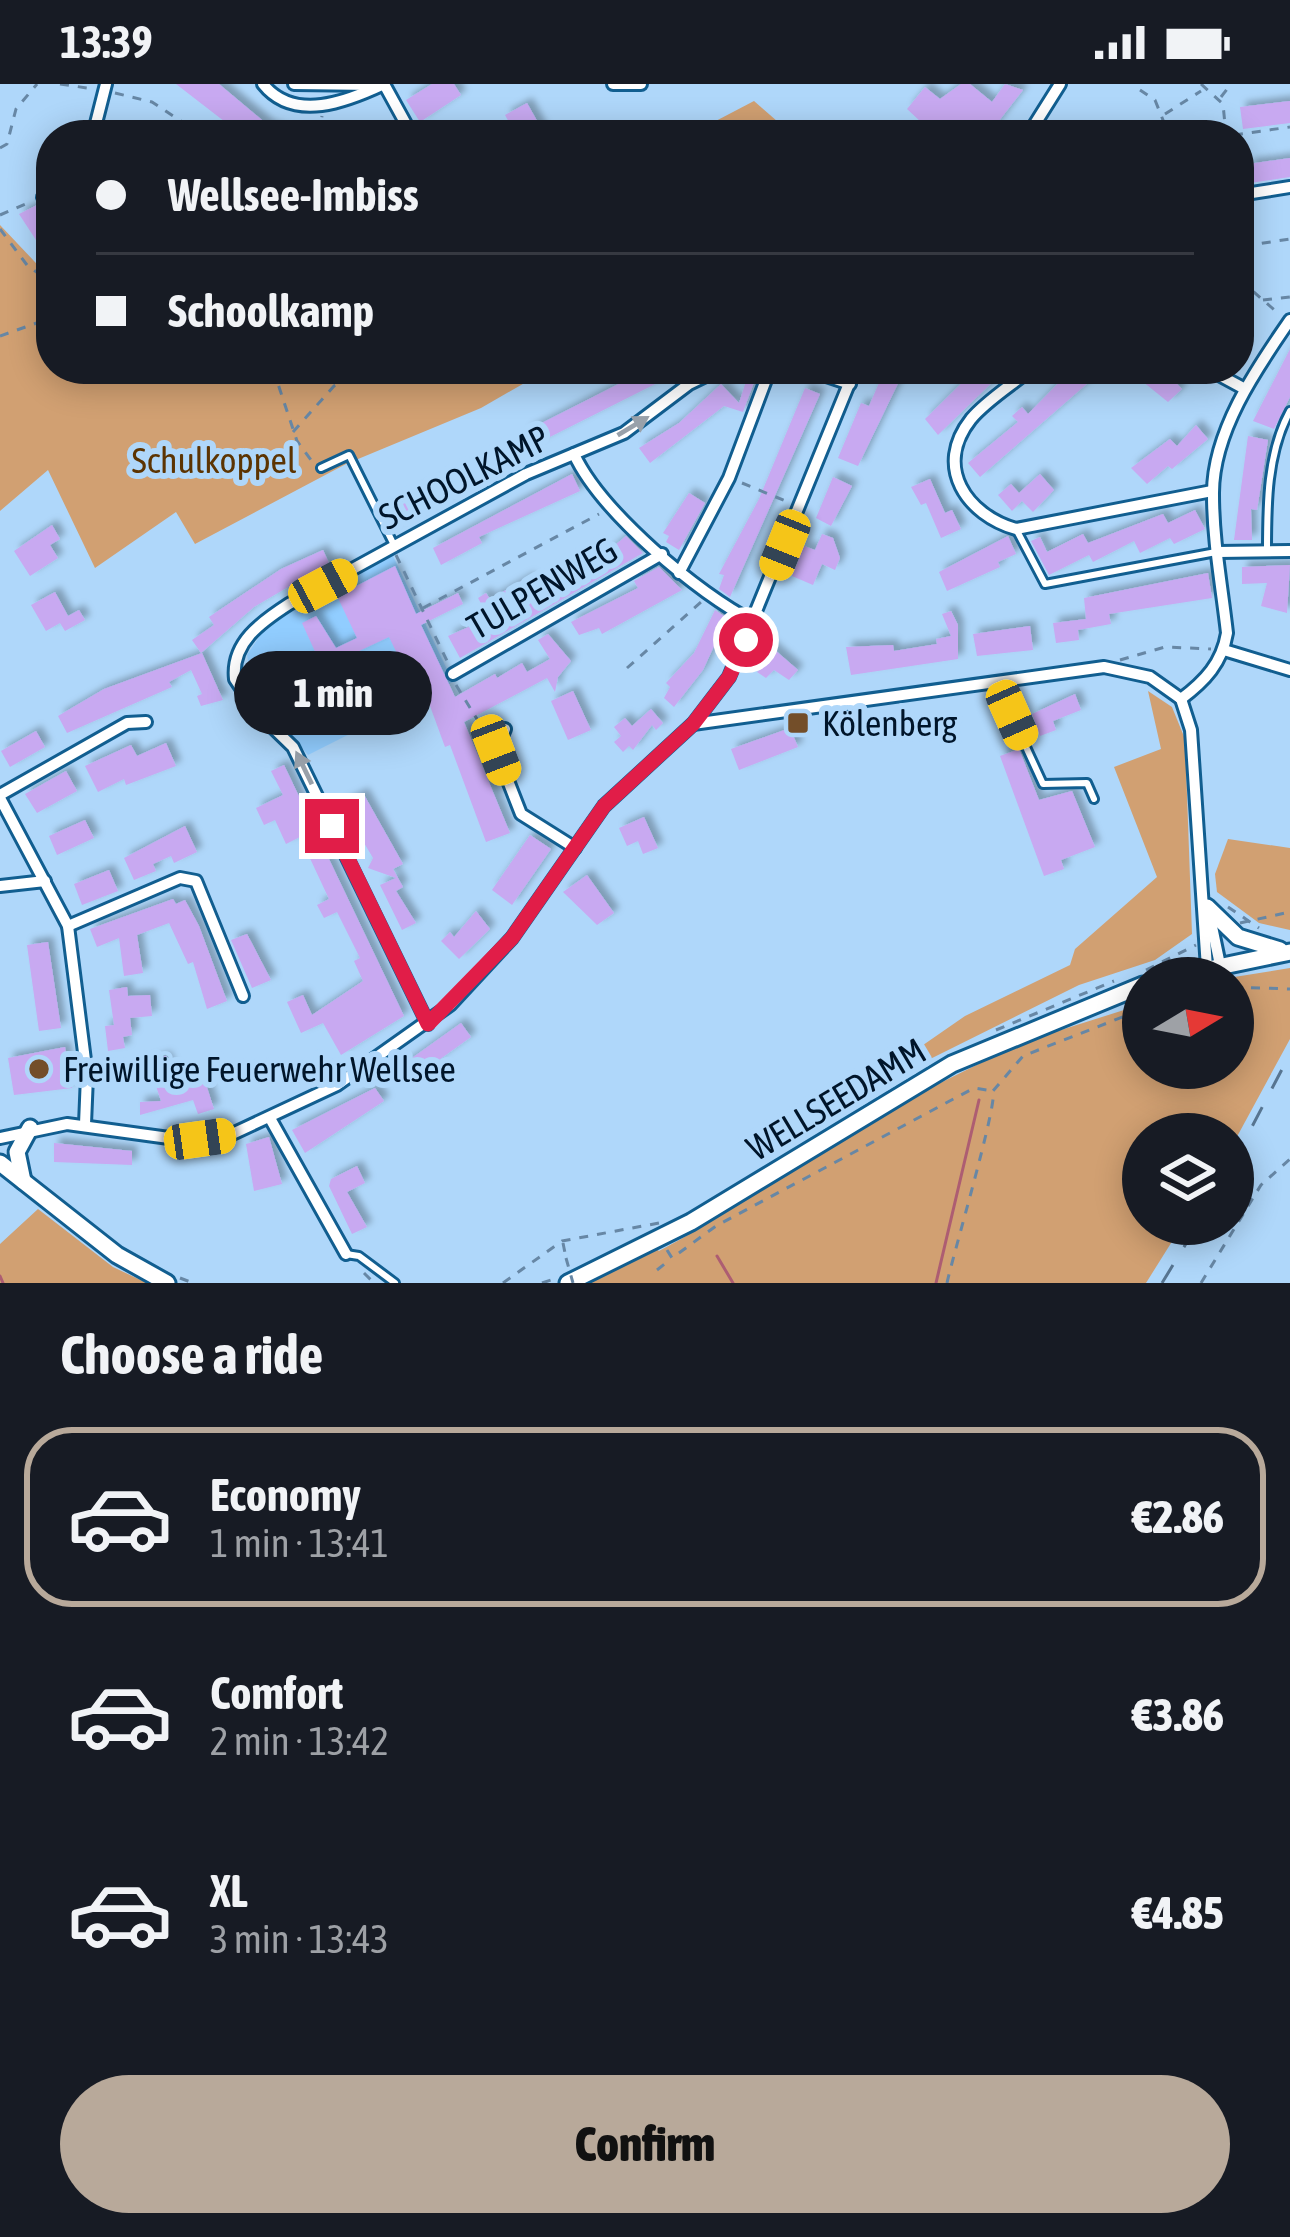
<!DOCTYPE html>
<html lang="en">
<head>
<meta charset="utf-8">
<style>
	:root { --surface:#171b24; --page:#20242c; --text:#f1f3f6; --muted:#9ea1a6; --line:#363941; --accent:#b8a99a }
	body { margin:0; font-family:"Asap Condensed",sans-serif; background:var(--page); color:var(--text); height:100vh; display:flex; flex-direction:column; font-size:45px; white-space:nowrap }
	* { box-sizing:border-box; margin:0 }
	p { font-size:39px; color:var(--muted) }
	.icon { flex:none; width:66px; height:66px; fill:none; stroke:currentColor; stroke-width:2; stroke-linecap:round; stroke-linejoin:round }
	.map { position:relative; height:1199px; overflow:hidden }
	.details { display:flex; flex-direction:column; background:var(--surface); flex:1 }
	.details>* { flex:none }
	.guide { position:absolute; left:36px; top:36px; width:1218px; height:264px; border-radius:48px; box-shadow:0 6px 30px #0003; display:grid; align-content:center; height:264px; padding:0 60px; background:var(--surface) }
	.needle { width:78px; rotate:80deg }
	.controls { position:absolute; left:1122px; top:873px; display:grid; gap:24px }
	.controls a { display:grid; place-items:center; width:132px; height:132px; border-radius:50%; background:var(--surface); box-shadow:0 6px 30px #0003; font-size:60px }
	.end { position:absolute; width:54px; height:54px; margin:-27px; border:15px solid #e11d48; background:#fff; box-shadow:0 0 0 6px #fff }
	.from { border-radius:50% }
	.bubble { position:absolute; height:84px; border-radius:42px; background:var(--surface); box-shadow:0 6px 30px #0003; font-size:39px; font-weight:800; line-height:84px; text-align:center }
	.car { position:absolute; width:36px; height:72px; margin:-36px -18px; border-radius:15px; box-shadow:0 0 9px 3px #0007; background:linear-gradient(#f5c518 24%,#345 0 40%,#f5c518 0 76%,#345 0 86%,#f5c518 0) }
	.guide b { display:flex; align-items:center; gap:42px; height:114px; font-size:45px }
	.guide b+b { border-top:3px solid var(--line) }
	.guide i { width:30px; height:30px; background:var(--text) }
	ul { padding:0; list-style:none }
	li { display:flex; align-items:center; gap:36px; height:180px; margin:0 24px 18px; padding:0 36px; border:6px solid transparent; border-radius:48px }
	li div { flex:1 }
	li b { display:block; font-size:45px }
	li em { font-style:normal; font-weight:800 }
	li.current { border-color:var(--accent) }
	li>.icon { width:108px; height:108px; stroke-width:1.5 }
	h2 { padding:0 60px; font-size:54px; line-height:144px }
	.cta { display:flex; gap:24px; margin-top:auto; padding:24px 60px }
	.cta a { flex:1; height:138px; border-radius:72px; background:var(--accent); color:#111; font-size:48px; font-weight:800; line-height:138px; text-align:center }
	.status { display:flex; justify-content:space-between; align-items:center; height:84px; padding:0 60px; background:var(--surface); direction:ltr }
	.status svg { height:33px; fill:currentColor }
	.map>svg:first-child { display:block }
</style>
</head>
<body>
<div class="status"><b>13:39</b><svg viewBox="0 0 49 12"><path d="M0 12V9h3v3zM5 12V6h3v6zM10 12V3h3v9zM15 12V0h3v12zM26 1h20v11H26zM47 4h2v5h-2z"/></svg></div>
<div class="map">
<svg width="1290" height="1199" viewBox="0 0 1290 1199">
	<defs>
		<filter id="shadow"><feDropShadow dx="5.5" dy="-5.5" stdDeviation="3" flood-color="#0004"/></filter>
	</defs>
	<rect width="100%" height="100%" fill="#afd7fa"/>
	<polygon fill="#91cdff" points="393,472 453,598 308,671 253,603 247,571 263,547 291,527"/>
	<g fill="#d1a072">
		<polygon points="754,17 793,51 689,51"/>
		<polygon points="0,141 51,195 51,285 549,285 481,324 346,380 195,460 176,428 95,484 48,386 0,427"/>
		<polygon points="379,579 395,614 358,631 342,596"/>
		<polygon points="1148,607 1172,623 1185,655 1192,850 1155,876 1079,901 906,987 900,977 965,932 1070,881 1075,865 1157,793 1114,683 1161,665"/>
		<polygon points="1228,755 1290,764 1290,846 1259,839 1217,808 1215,790"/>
		<polygon points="1290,884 1290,955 1233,1060 1233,1050 1143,1050 1143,1140 1183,1140 1146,1199 586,1199 653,1162 659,1167 681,1155 934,1002 1023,958 1143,920 1143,984 1233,984 1233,894 1228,894"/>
		<polygon points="38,1125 113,1183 147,1199 0,1199 0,1160"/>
	</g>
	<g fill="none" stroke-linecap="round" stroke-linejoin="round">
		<g stroke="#ad5d72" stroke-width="3">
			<polyline points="717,1172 733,1199"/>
			<polyline points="0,1192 3,1199"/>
			<polyline points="936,1199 979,1016"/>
		</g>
	</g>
	<g fill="#c8a9f1" filter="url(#shadow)">
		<polygon points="176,0 219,0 268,41 294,51 242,51"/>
		<polygon points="432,0 454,0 461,11 420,38 406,16"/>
		<polygon points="961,0 970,0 992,18 1005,0 1023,6 988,51 935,51 907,25 925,3 940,15"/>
		<polygon points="1290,17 1290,39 1243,45 1240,23"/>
		<polygon points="527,19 545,51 516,51 505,31"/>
		<polygon points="1290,74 1290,93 1250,99 1248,80"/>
		<polygon points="37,121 51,140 51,179 19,130"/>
		<polygon points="1290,265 1290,313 1274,345 1253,337"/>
		<polygon points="648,285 685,285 526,365 530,373 394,444 387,429 419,408 517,361 528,351 526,347"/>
		<polygon points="885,285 905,285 858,382 838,374 861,319 869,322"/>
		<polygon points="976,285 1006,285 938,351 925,335"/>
		<polygon points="1072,285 1104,285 980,393 968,379 1018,338 1012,332 1022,323 1028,330"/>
		<polygon points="1127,285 1163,285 1182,305 1168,318"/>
		<polygon points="748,291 756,293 743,328 724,322 650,379 639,364 679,339 721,300 739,319"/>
		<polygon points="805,304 820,310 730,513 719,505 724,491 719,490 759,415"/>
		<polygon points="1196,341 1208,355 1172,385 1168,382 1147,400 1131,384 1170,355 1177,362"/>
		<polygon points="1248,352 1268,356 1257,426 1251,425 1252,456 1234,456"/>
		<polygon points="572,390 580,407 479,453 482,459 441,481 433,464"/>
		<polygon points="1040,390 1054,406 1033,428 1022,417 1012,427 998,411 1011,400 1019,409"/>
		<polygon points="833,393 852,402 831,442 816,434"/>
		<polygon points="930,395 945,429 952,426 961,445 941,454 926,419 921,421 911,403"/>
		<polygon points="689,409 705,419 679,466 666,458 669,452 663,449"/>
		<polygon points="1195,426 1205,445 1174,460 1170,454 1140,469 1134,457 1093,478 1089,471 1049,491 1031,457 1040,453 1047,468 1083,450 1088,459 1163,430 1168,439"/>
		<polygon points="52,441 60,455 50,461 58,474 30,492 14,467"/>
		<polygon points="822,450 833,454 840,474 835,486 822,480 813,501 792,492 804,462 815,466"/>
		<polygon points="626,452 643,469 460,574 448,552 489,534 478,514 486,509 490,515 529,493 535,503 547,496 551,502 584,483 579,475 597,476"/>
		<polygon points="1008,452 1016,470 998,478 1000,483 947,507 939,488"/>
		<polygon points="323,466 329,479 254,523 201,569 192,556 214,541 209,533 281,485"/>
		<polygon points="1290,481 1287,529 1261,522 1267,499 1242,500 1242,483"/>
		<polygon points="395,482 416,530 458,509 463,520 421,541 455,613 495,590 497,594 522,579 527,588 550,575 538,556 548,550 571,577 558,593 555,608 547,594 464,638 510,749 486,758 450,661 445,663 426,611 419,615 389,553 308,591 311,598 280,616 269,619 259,599 317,572 302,539 316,532 336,564 357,554 337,512"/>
		<polygon points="659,483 682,506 602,550 599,544 579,551 571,538 638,504 634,497"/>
		<polygon points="1208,489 1212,514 1109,530 1111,540 1078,546 1079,556 1056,559 1053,539 1086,535 1084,514"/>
		<polygon points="55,508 68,532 79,526 85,536 65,547 60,539 46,547 31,521"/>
		<polygon points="715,526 727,534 703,586 674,623 664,614 670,603 666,599 694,569"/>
		<polygon points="951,527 958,541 958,575 851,591 846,563 893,561 894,567 937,560 936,555 951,552 942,530"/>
		<polygon points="1030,542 1033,566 977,572 973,550"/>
		<polygon points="760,553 798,586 789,596 774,586 766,594 757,588 771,574 755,562"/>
		<polygon points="202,569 223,616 201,622 197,612 202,610 191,586 169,598 172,603 67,649 58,632 104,605"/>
		<polygon points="573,607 591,646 568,656 551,617"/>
		<polygon points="1075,610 1081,626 1053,637 1056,646 1040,652 1032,630"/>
		<polygon points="651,625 663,639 656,646 652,641 633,666 629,662 623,668 614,658 621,652 614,643 625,634 632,642"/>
		<polygon points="790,644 798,663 739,686 731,665"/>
		<polygon points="36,647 45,663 10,683 1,667"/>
		<polygon points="166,659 176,682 126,701 124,695 98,708 85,682 131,661 137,672"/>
		<polygon points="1019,665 1039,716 1072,707 1095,763 1061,776 1064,785 1044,792 1000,672"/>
		<polygon points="284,681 404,932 341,971 323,939 301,949 287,918 303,911 312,931 363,897 354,877 360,874 337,828 324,834 317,821 329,815 300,753 286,760 275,736 264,741 256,724 283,711 271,687"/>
		<polygon points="66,687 77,707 37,729 25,710"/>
		<polygon points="363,709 403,780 393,785 403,803 396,807 416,839 402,846 380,801 396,794 368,784 373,774 341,720"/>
		<polygon points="644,733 658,764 643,770 638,757 627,762 619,744"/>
		<polygon points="85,736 94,754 57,771 49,752"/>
		<polygon points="185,742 197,768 174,779 171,772 153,780 156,787 134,796 124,774"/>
		<polygon points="530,751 551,765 512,821 492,806"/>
		<polygon points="109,786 118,807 82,821 74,800"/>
		<polygon points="587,791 614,829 597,841 563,808"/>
		<polygon points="173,815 176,820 185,816 199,842 227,917 207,925 193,878 188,880 169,839 137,851 143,889 124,892 119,854 97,863 90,845"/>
		<polygon points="476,827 490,845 459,875 441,857 450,848 454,853"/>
		<polygon points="247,850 271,896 252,904 231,856"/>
		<polygon points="48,858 61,944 39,947 27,861"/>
		<polygon points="127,903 128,912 150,911 152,932 130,934 132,951 123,953 125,964 108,967 105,942 114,941 109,906"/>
		<polygon points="461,939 471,953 401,1003 391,989"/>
		<polygon points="65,963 72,1004 14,1011 8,974"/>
		<polygon points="166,972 176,1000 203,991 214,1025 198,1030 193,1016 140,1031 140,1018 161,1017 148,978"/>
		<polygon points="375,1004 384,1017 305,1069 292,1046"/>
		<polygon points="269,1053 282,1100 254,1107 246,1060"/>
		<polygon points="54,1059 132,1067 132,1081 54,1078"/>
		<polygon points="357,1082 365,1099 347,1108 367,1143 352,1150 329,1102 331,1095"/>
	</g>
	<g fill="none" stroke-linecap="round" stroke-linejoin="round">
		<g stroke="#115e90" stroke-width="12">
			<g id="lane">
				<polyline points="321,384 349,371 395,463"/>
				<polyline points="1016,445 1045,500 1216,468"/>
				<path d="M1267 467C1267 421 1267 369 1290 327"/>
				<polyline points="997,600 1043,700 1087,699 1094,715"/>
				<polyline points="346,1170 359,1172 395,1199"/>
			</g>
		</g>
		<g stroke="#115e90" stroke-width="16">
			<g id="street">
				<path d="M263 0C294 39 348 17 384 0"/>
				<polyline points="294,0 375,1"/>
				<polyline points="384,0 412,51"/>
				<polyline points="613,0 641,0"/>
				<polyline points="93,51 106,0"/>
				<polyline points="1028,51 1060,0"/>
				<polyline points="1239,111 1290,103"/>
				<polyline points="43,113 51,109"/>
				<polyline points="805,285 850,300"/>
				<path d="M1031 285C1012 301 987 316 971 335 933 383 967 431 1016 445L1212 407"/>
				<polyline points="1208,285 1245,305"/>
				<path d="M574 370C600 427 698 510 754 538"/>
				<polyline points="1218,468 1290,467"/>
				<polyline points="679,489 729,394 770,285"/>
				<polyline points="1224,566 1290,586"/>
				<polyline points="453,590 662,470"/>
				<path d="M1181 615C1205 597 1222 579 1227 549 1222 504 1213 457 1213 411 1212 349 1256 285 1290 236"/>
				<polyline points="1181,615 1191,646 1207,884"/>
				<polyline points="693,640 1104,583 1150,593 1181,615"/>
				<polyline points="505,645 496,666 521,730 575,764"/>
				<polyline points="0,711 127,639 146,638"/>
				<polyline points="0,714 68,842 87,992 85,1040"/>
				<polyline points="0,802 45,797"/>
				<polyline points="1209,828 1220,881"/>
				<polyline points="68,842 180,794 196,797 243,912"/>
				<path d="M428 940 293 663 257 628 235 595C231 559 261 538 289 520L526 390 624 349 689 300 720 285"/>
				<polyline points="271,1036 346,1170"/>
				<polyline points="0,1054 67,1040 169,1054 228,1052 337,1001 450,921 512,854 604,722 693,640 729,593 855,285"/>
			</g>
		</g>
		<g stroke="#115e90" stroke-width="21">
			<g id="secondary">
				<polyline points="1207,823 1238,853 1280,866"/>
				<polyline points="1166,894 1290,868"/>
				<polyline points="0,1079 117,1171 167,1199"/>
				<polyline points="23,1097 17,1068 30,1044"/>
				<polyline points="568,1199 691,1138 952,980 1143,901"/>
			</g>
		</g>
		<g stroke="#6787a5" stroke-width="3" stroke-dasharray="9 9" stroke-linecap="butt">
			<polyline points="60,0 94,5"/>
			<polyline points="1201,0 1223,20 1226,51"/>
			<polyline points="1140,6 1155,16 1169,51"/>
			<polyline points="115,9 152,18 202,51"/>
			<polyline points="1221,13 1231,0"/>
			<polyline points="1165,30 1201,7"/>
			<polyline points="319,51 322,32"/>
			<polyline points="1234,51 1290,43"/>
			<polyline points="0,64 7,60 16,25 37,0"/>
			<polyline points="0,131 30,118"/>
			<polyline points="1239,139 1247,202 1279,230"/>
			<polyline points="0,145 27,181 51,199"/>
			<polyline points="1244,162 1290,155"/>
			<polyline points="1263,216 1290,213"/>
			<polyline points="0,252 51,234"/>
			<polyline points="273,285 297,357 314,380"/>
			<polyline points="293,348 334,302 374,285"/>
			<polyline points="742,399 788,418"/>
			<polyline points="396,471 449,581"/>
			<polyline points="423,524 599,430"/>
			<polyline points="1120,576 1165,563 1211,565"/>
			<polyline points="627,584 701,518"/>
			<polyline points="456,601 488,653"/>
			<polyline points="1228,823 1259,844"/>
			<polyline points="1240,839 1290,828"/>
			<polyline points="1146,886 1196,861"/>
			<polyline points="1233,903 1290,905"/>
			<polyline points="996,946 1114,897"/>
			<polyline points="563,1159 566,1174"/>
			<polyline points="667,1166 672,1174 716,1142 974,1004 993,1007"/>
			<polyline points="657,1186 671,1175"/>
			<polyline points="364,1189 374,1199"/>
			<polyline points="180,1194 193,1199"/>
			<polyline points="503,1199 562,1157 659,1139"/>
			<polyline points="542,1199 554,1195"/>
			<path d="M947 1199C953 1171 998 1019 993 1007L1023 972 1143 925"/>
			<polyline points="1201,1199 1261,1101 1290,1075"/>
		</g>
		<use href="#lane" stroke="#fff" stroke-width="6"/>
		<use href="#street" stroke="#fff" stroke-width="10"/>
		<use href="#secondary" stroke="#fff" stroke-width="15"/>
		<g stroke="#577591" stroke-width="3" stroke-dasharray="21 21" stroke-linecap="butt">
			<polyline points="1233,1079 1290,970"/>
			<polyline points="1162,1199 1198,1140"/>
		</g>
		<polyline stroke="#6787a5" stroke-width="3" stroke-dasharray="9 9" stroke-linecap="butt" points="566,1174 573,1199"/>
	</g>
	<defs><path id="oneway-solid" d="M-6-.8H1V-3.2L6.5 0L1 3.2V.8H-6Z" transform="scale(3)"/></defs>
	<g fill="#99a1aa">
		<use href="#oneway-solid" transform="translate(633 342) rotate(-31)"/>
		<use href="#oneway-solid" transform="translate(304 684) rotate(-116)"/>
	</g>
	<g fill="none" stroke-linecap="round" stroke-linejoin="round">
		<polyline stroke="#e11d48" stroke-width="15" points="332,742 428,940 512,854 604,722 693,640 729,593 746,556"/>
	</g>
	<g fill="#734e29" stroke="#afd7fa" stroke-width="4.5">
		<rect x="786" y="627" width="24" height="24" rx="6"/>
		<circle cx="39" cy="985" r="12"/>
	</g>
	<g text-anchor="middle" stroke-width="12" stroke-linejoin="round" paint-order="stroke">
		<g font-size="36" fill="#5c3402" stroke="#afd7fa">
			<text x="214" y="389">Schulkoppel</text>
		</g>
		<g font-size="36" fill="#00152a" stroke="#afd7fa">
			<text transform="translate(464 393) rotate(-27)" y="13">SCHOOLKAMP</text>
			<text transform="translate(542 504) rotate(-30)" y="13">TULPENWEG</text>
			<text transform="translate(836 1015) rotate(-31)" y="13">WELLSEEDAMM</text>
		</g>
		<g font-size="36" fill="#00152a" stroke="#afd7fa" text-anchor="start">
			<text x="822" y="652">Kölenberg</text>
			<text x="63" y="998">Freiwillige Feuerwehr Wellsee</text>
		</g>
	</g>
</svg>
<div class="controls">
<a><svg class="needle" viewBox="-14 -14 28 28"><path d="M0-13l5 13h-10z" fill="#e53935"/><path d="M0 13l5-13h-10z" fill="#9ea1a6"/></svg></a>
<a><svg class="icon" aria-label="layers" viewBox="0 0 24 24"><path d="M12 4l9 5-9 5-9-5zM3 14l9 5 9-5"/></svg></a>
</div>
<i class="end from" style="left:746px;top:556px"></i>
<i class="end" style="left:332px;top:742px"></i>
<div class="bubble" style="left:234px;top:567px;width:198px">1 min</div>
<i class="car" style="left:785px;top:461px;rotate:202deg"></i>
<i class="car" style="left:323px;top:502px;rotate:62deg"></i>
<i class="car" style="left:1012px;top:631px;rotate:156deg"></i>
<i class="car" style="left:496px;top:666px;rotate:159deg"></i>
<i class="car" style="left:200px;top:1055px;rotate:82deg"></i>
<div class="guide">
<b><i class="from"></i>Wellsee-Imbiss</b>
<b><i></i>Schoolkamp</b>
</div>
</div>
<section class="details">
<h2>Choose a ride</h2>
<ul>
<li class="current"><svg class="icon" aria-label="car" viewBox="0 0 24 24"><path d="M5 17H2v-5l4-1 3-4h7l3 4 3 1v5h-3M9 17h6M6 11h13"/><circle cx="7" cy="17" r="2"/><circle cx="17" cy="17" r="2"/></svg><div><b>Economy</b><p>1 min · 13:41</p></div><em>€2.86</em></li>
<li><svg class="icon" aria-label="car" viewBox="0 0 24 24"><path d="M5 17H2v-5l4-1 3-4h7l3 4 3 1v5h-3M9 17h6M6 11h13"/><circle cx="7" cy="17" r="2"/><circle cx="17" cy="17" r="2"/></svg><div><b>Comfort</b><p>2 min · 13:42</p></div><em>€3.86</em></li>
<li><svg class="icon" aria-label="car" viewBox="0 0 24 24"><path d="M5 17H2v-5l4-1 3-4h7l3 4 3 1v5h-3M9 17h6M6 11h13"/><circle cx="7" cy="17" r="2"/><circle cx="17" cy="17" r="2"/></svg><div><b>XL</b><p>3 min · 13:43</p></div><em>€4.85</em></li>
</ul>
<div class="cta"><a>Confirm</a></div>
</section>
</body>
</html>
